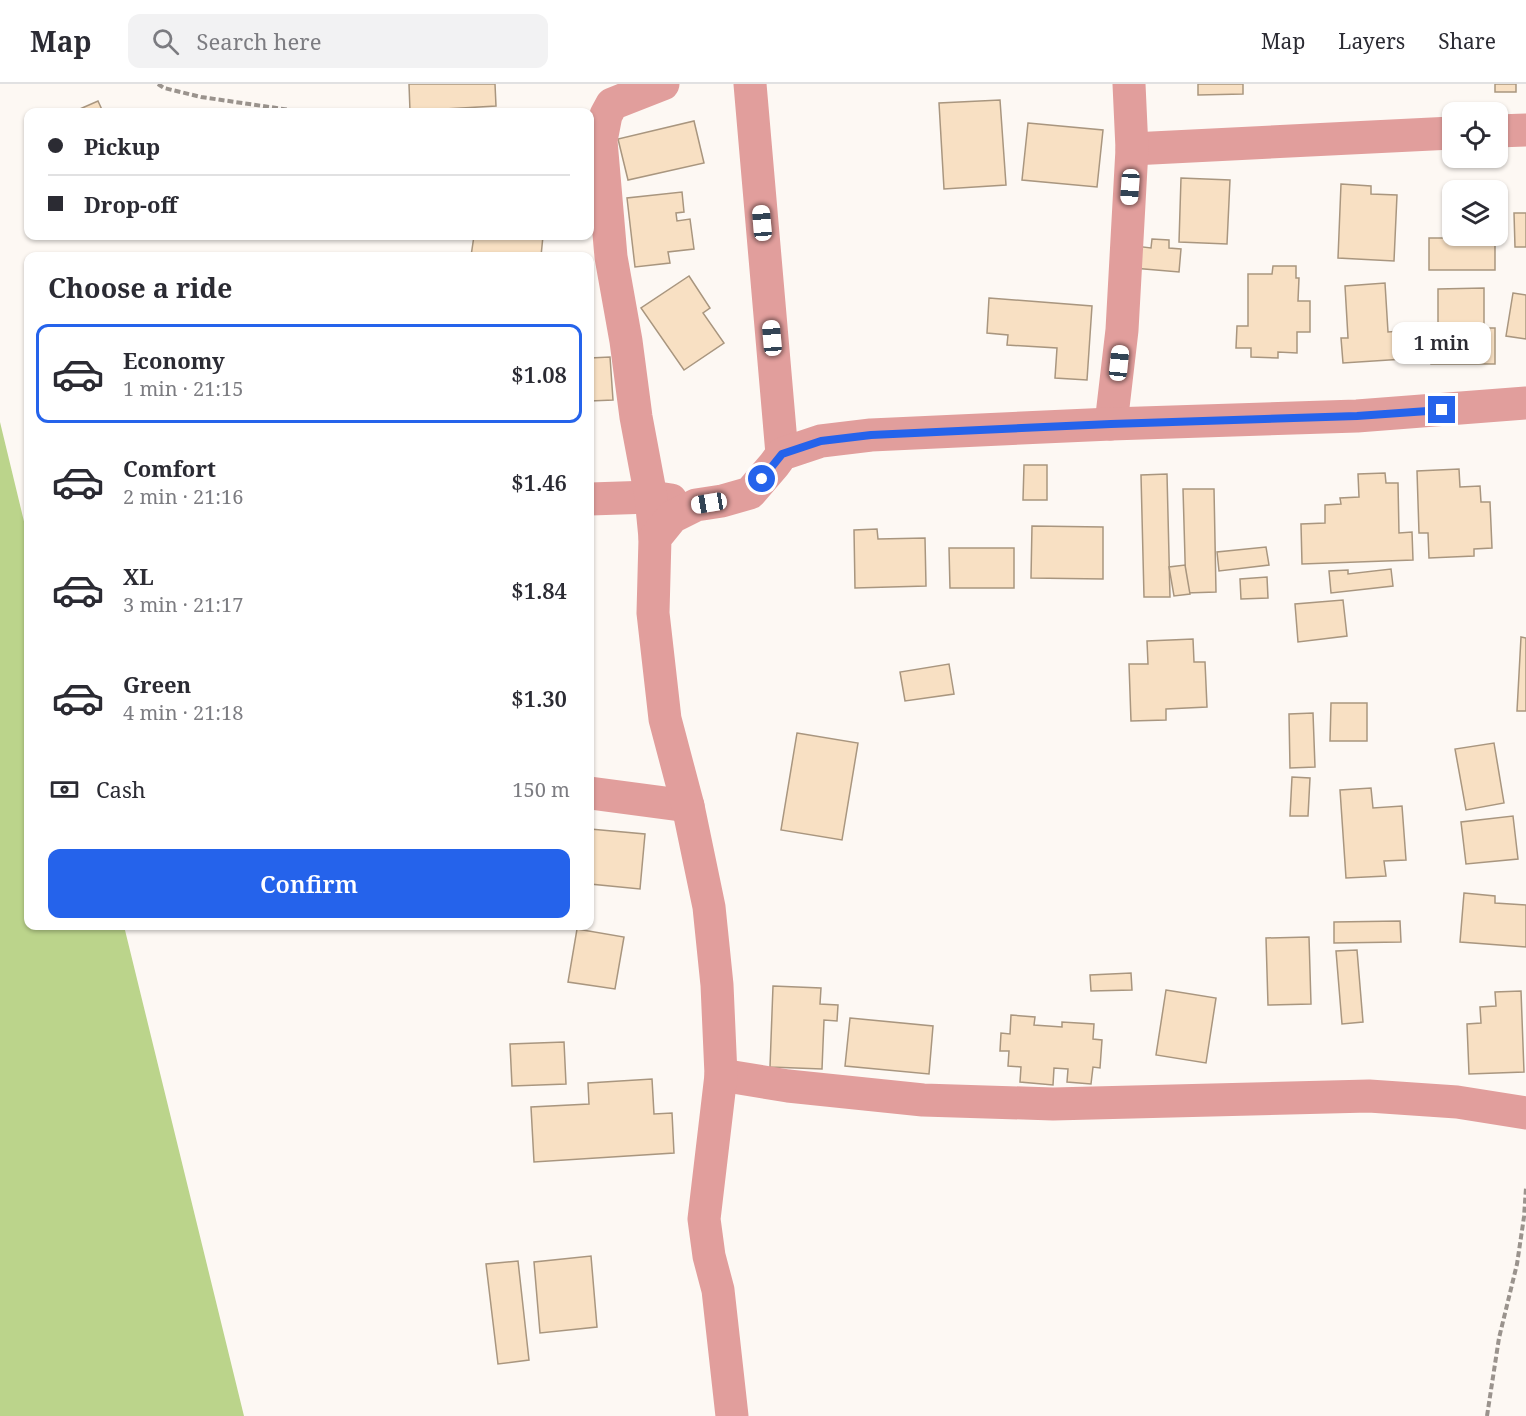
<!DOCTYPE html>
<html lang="en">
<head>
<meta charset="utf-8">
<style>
	:root { --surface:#fff; --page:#f2f2f3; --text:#2b2b33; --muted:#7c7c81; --line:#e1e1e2; --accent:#2563eb }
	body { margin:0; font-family:"Noto Serif",serif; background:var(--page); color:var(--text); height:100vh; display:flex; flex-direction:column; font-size:22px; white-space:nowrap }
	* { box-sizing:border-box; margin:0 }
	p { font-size:20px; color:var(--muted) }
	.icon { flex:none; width:33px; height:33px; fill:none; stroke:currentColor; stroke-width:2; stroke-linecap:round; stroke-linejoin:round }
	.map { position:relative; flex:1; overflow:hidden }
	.panel { position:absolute; left:24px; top:168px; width:570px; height:678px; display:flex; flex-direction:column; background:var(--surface); border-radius:12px; box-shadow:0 2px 4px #0004 }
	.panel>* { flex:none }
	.hud { position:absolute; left:24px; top:24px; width:570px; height:132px; border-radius:12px; box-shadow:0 2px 4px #0004; display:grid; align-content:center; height:132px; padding:0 24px; background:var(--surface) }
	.tools { position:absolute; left:1442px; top:18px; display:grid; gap:12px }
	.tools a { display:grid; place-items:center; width:66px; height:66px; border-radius:12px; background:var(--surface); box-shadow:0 2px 4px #0004; font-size:30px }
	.end { position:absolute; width:27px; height:27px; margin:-14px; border:8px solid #2563eb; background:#fff; box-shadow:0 0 0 3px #fff }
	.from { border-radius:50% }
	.bubble { position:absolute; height:42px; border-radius:12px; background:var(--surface); box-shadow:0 2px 4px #0004; font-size:20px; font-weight:600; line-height:42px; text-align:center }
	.car { position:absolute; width:18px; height:36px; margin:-18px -9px; border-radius:8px; box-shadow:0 0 4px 2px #0007; background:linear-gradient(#fff 24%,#345 0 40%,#fff 0 76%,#345 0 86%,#fff 0) }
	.hud b { display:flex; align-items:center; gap:21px; height:57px; font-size:22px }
	.hud b+b { border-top:2px solid var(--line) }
	.hud i { width:15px; height:15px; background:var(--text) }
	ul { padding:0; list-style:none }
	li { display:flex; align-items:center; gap:18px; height:99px; margin:0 12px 9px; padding:0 12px; border:3px solid transparent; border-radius:12px }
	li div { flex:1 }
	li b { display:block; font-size:22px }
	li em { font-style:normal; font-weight:600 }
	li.active { border-color:var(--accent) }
	li>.icon { width:54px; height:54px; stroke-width:1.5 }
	h2 { padding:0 24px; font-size:27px; line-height:72px }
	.pay { display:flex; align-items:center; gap:15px; height:66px; padding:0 24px; font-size:22px }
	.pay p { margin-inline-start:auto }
	.primary-button { display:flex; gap:12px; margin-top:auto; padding:12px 24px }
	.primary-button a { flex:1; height:69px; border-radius:12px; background:var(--accent); color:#fff; font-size:24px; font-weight:600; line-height:69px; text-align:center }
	header { display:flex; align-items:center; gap:36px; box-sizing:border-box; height:84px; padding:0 30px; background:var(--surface); border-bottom:2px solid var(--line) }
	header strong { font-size:28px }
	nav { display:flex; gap:33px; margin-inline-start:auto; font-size:21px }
	.search { width:420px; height:54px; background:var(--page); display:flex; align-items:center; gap:15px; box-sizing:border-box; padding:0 21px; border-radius:12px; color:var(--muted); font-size:22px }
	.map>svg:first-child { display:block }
</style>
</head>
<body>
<header>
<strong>Map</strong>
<div class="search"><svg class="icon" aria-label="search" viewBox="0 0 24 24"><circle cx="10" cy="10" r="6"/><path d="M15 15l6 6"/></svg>Search here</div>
<nav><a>Map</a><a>Layers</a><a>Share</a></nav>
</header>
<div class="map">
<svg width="1526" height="1332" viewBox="0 0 1526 1332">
	<rect width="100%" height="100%" fill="#fdf8f3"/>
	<polygon fill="#bbd48b" points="0,338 28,454 28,842 124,842 244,1332 0,1332"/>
	<g fill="#f8e0c3" stroke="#a9967f" stroke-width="1.5">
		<polygon points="409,0 495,0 496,22 410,27"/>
		<polygon points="1198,0 1243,0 1243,10 1198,11"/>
		<rect x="1495" y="0" width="21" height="8"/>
		<polygon points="1000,16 1006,101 944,105 939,19"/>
		<polygon points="98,17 103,28 73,28"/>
		<polygon points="694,37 704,79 628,96 618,55"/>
		<polygon points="1028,39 1103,46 1097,103 1022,96"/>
		<polygon points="1181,94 1230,96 1227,160 1179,158"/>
		<polygon points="1341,100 1371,102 1371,110 1397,111 1394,177 1338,174"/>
		<polygon points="682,108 684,128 676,129 677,137 690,135 694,165 668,168 670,179 635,183 627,114"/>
		<polygon points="1514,129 1526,129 1526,163 1515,163"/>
		<polygon points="474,152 543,152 541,172 471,172"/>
		<rect x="1429" y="154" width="66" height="32"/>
		<polygon points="1152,155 1169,156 1169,164 1181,165 1179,188 1133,184 1135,162 1151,164"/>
		<polygon points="1273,182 1296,182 1296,194 1299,194 1298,217 1310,217 1310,248 1297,248 1297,269 1278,268 1278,274 1251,273 1251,264 1236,264 1237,242 1248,242 1248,190 1272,190"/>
		<polygon points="689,192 710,224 703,229 724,259 684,286 641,224"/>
		<polygon points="1385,199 1388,248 1402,247 1404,275 1343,279 1341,254 1348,254 1345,202"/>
		<polygon points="1484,204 1484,244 1495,244 1495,280 1431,280 1430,244 1438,244 1438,205"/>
		<polygon points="1513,209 1526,211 1526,255 1506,252"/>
		<polygon points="989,214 1092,222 1087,296 1055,294 1057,264 1007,261 1008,251 987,249"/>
		<polygon points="610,273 613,316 590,317 590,274"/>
		<polygon points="1024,381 1047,381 1047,416 1023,416"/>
		<polygon points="1459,385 1460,403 1480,402 1481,418 1490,418 1492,464 1474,465 1474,472 1429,474 1428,449 1419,449 1417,387"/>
		<polygon points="1385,389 1386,399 1398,399 1399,449 1412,448 1413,476 1302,480 1301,440 1325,439 1325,421 1341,420 1340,414 1359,413 1358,390"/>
		<polygon points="1167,390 1170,513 1144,513 1141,391"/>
		<polygon points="1183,405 1214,405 1216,508 1186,509"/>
		<polygon points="1032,442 1103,443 1103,495 1031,494"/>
		<polygon points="877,445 878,455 925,454 926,502 855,504 854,446"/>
		<polygon points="1266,463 1269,481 1219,487 1217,468"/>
		<polygon points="949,464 1014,464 1014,504 950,504"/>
		<polygon points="1185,481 1190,510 1174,512 1169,483"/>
		<polygon points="1391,485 1393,502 1331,509 1329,487 1348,486 1348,490"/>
		<polygon points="1267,493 1268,514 1241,515 1240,495"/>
		<polygon points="1343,516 1347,552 1298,558 1295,520"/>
		<polygon points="1521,553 1526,554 1526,627 1517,627"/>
		<polygon points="1193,555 1194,578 1205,578 1207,623 1166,625 1166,636 1131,637 1129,580 1148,580 1147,557"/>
		<polygon points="949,580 954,610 905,617 900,588"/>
		<polygon points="1331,619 1367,619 1367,657 1330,657"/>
		<polygon points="1313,629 1315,683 1290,684 1289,630"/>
		<polygon points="797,649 858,659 842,756 781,746"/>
		<polygon points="1494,659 1504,719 1466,726 1455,665"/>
		<polygon points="1292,693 1310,694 1308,732 1290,732"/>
		<polygon points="1371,704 1373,724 1402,722 1406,776 1384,777 1386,792 1346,794 1340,706"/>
		<polygon points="1513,732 1518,775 1466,780 1461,738"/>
		<polygon points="590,745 645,750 640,805 590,800"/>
		<polygon points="1464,809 1495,812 1495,819 1526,821 1526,863 1460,858"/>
		<polygon points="1400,837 1401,858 1334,859 1334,838"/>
		<polygon points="577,845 624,853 615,905 568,898"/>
		<polygon points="1309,853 1311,920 1268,921 1266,854"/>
		<polygon points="1357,866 1363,938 1342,940 1336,867"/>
		<polygon points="1131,889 1132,906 1091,907 1090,891"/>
		<polygon points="773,902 821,904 820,920 838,921 837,937 824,936 822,985 770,983"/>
		<polygon points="1166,906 1216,914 1206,979 1156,971"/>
		<polygon points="1521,907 1524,988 1469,990 1467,940 1481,939 1480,923 1496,922 1495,908"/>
		<polygon points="1011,931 1035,933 1034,941 1062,943 1062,938 1094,940 1093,955 1102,956 1100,984 1093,983 1091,1000 1067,998 1068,985 1054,984 1053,1001 1020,998 1021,983 1008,982 1009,967 1000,967 1001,949 1010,950"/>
		<polygon points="850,934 933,942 929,990 845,982"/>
		<polygon points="564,958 566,1000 512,1002 510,960"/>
		<polygon points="652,995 654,1030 672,1029 674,1069 534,1078 531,1023 589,1020 588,999"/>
		<polygon points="591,1172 597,1243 540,1249 534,1178"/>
		<polygon points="518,1177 529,1276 498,1280 486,1180"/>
	</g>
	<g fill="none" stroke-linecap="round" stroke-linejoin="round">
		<g stroke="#9a938d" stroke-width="4" stroke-dasharray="6 3" stroke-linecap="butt">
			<polyline points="158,0 164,4 201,13 304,28 319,28"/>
			<polyline points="1487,1332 1499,1254 1517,1180 1524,1133 1526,1104"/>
		</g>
		<g stroke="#e19e9c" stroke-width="33">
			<polyline points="750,0 782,370"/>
			<polyline points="1497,47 1526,46"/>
			<polyline points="1132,65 1452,49"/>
			<polyline points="1111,340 1122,246 1132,65 1129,0"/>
			<polyline points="590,415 651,413 671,416"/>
			<polyline points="655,454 651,413 636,333 626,257 611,173 601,57 606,31 612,20 663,0"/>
			<polyline points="590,709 688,722"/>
			<polyline points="721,991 788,1002 923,1016 1053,1020 1369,1012 1457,1018 1526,1029"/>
			<polyline points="732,1332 718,1206 709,1172 704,1135 721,991 717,901 709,823 688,722 665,635 653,529 655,454 672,433 696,421 722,417 750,409 774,381 782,370 821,357 871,351 1111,340 1357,332 1526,319"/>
		</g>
	</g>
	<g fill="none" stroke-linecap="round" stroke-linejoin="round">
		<polyline stroke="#2563eb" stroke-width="8" points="762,395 782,370 821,357 871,351 1111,340 1357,332 1442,326"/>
	</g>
</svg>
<div class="tools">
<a><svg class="icon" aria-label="locate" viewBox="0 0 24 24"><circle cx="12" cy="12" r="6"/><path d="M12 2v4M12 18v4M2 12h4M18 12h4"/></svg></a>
<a><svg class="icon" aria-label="layers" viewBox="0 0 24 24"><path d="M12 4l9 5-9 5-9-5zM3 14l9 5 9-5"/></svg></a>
</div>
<i class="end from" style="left:762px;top:395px"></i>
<i class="end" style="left:1442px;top:326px"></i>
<div class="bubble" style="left:1392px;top:238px;width:99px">1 min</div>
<i class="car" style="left:1130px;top:103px;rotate:184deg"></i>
<i class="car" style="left:762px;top:139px;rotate:355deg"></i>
<i class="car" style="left:772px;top:254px;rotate:355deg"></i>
<i class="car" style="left:1119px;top:279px;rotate:6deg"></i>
<i class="car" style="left:709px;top:419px;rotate:261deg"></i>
<div class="hud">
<b><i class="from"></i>Pickup</b>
<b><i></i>Drop-off</b>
</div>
<section class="panel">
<h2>Choose a ride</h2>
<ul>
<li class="active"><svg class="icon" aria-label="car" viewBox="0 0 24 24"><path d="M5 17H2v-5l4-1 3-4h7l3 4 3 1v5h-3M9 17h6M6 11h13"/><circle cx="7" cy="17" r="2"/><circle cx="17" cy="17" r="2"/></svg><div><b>Economy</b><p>1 min · 21:15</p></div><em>$1.08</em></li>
<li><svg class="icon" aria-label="car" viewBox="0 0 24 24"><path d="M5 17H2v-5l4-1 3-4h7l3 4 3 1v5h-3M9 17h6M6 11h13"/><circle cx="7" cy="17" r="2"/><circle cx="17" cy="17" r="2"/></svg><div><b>Comfort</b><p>2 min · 21:16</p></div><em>$1.46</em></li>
<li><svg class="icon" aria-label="car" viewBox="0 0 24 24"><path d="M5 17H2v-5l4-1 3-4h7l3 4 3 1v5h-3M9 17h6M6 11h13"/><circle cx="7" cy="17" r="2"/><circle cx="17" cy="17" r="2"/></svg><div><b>XL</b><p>3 min · 21:17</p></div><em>$1.84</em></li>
<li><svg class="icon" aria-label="car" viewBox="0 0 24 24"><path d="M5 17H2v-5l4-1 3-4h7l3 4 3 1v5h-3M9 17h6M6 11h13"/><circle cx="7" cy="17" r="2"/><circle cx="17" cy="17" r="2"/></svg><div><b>Green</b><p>4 min · 21:18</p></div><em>$1.30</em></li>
</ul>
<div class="pay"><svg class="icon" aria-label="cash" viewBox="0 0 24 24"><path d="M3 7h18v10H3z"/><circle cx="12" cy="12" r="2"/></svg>Cash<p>150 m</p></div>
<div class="primary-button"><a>Confirm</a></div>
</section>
</div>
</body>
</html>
